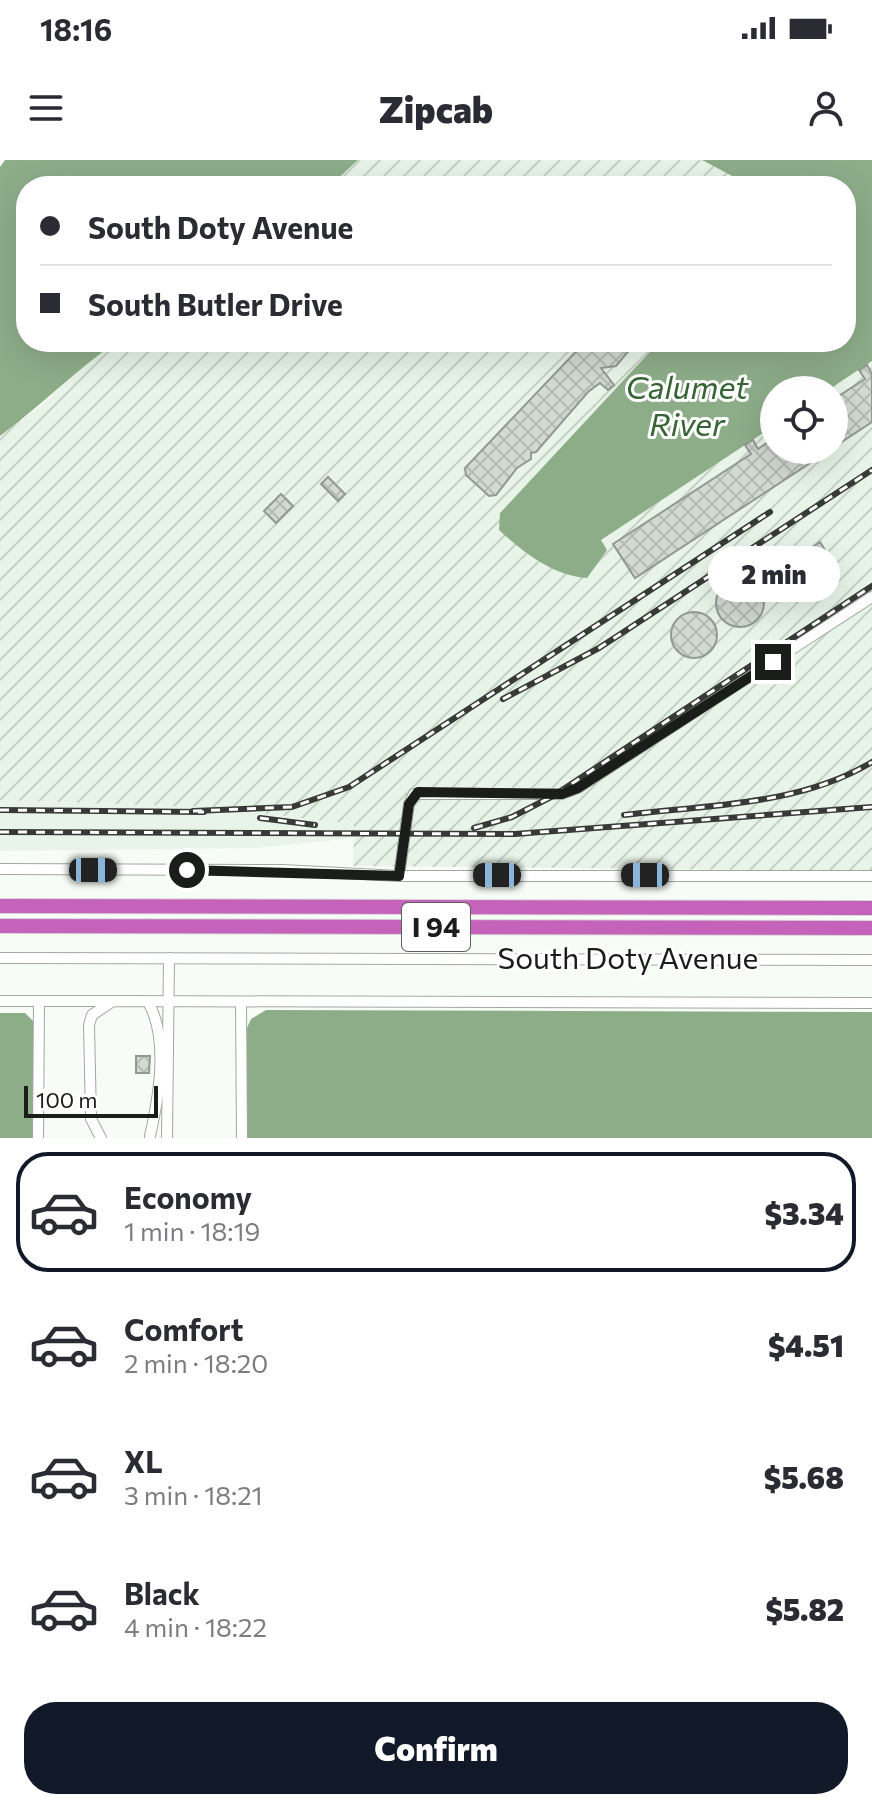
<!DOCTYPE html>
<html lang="en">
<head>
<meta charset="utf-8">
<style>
	:root { --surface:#fff; --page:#f7f7f7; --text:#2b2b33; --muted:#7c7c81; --line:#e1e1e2; --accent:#111827 }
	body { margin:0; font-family:Commissioner,sans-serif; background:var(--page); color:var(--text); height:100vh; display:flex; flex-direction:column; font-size:30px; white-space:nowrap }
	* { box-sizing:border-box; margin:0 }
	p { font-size:26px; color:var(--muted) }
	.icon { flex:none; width:44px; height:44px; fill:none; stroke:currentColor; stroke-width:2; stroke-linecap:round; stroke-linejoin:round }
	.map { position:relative; height:978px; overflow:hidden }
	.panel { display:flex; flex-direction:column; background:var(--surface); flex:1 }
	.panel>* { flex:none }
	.banner { position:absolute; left:16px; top:16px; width:840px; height:176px; border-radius:32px; box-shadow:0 8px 32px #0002; display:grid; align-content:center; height:176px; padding:0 24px; background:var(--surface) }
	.fabs { position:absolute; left:760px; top:216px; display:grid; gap:16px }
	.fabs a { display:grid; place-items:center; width:88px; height:88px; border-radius:50%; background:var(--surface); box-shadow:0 8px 32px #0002; font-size:40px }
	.scale { position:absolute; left:24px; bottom:20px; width:134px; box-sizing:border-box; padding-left:8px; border:4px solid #1a1d1a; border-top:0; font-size:22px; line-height:28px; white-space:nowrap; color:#1a1d1a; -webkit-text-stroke:6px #fff; paint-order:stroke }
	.end { position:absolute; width:36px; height:36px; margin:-18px; border:10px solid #1a1d1a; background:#fff; box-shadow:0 0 0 4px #fff }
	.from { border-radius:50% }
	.bubble { position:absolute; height:56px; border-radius:28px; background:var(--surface); box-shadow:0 8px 32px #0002; font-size:26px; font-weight:800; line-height:56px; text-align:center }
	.car { position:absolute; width:24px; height:48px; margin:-24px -12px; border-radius:10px; box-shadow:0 0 6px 2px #0007; background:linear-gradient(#222 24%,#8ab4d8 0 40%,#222 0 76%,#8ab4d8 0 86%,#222 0) }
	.banner b { display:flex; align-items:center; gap:28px; height:76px; font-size:30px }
	.banner b+b { border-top:2px solid var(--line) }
	.banner i { width:20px; height:20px; background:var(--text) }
	ul { padding:14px 0 0; list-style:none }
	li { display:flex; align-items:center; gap:24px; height:120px; margin:0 16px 12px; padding:0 8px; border:4px solid transparent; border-radius:32px }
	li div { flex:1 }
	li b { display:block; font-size:30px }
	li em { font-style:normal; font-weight:800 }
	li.selected { border-color:var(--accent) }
	li>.icon { width:72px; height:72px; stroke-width:1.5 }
	.button { display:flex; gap:16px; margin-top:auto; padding:16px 24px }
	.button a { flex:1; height:92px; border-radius:32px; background:var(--accent); color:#fff; font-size:32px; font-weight:800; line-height:92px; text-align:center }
	.status { display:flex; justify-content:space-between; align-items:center; height:56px; padding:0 40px; background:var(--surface); direction:ltr }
	.status svg { height:22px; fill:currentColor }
	header { display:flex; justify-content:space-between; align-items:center; height:104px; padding:0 24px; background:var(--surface); font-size:36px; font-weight:800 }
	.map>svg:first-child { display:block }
</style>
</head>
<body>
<div class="status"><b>18:16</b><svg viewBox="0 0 49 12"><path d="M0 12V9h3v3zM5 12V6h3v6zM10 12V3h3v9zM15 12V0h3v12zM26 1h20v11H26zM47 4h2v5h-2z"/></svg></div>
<header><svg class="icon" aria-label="menu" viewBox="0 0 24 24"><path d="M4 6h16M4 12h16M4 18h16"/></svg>Zipcab<svg class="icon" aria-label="person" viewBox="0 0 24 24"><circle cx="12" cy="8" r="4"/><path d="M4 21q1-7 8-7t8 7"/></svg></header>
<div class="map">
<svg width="872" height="978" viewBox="0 0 872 978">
	<defs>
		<pattern id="industrial-furrows" width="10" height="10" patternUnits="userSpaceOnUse" patternTransform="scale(2)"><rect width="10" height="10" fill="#e8f4e7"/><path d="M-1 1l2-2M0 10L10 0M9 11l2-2" fill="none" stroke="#c6d1c6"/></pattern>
		<pattern id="building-cross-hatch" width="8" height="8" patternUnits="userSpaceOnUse" patternTransform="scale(2)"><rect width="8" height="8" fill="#d3dad2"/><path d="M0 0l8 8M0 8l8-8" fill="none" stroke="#b5bbb4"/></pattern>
	</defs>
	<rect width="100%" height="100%" fill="#f7fdf6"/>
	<polygon fill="#e8f4e7" points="0,640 207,647 354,664 354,678 254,688 0,691"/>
	<g fill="url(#industrial-furrows)">
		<polygon points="358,0 702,0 751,26 330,26"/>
		<polygon points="117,182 659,182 500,353 601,380 774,266 774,290 834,290 834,230 828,230 872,201 872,711 353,706 354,664 207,647 0,640 0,276 46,242 73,212"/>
	</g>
	<g fill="#8dad89">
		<path d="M5 0H358L330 26H26V182H117C75 210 41 246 0 276V7Z"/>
		<path d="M702 0H872V201L828 230H774V266L601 380 607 390 587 418C553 416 523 392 499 370L500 353 659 182H846V26H751Z"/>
		<polygon points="266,850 872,852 872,978 247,978 247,868 251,859"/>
		<polygon points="0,853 25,853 33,861 33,978 0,978"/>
	</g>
	<g fill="url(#building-cross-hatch)" stroke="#929892" stroke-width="2">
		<polygon points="585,182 636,182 616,206 601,208 614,225 608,230 600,223 588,232 536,292 531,293 531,299 517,308 496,335 489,336 466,315 465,308"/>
		<polygon points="867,205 872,214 872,262 834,287 834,239 865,219 859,210"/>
		<polygon points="774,278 774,290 830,290 635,418 613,384 751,294 745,285 753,280 758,289"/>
		<polygon points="328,317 345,334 338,341 321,324"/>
		<polygon points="281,334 293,346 276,363 264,351"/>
		<polygon points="820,382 825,390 800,406 795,398"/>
		<circle cx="740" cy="443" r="24"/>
		<circle cx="694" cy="475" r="23"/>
		<polygon points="136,896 150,896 149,913 136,913"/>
	</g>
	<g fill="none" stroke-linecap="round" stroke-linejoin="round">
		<g stroke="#a1a8a1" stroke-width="12">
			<g id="minor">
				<polyline points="0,709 282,710 399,716 872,716"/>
				<polyline points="399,716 409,644 414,634 562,634 578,628 872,437"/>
				<polyline points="0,798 872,800"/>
				<polyline points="0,841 111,841"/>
				<path d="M148 842C169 878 159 936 150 976"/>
				<polyline points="241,843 242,978"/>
				<polyline points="38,978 39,841"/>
				<polyline points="101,978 91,959 89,865 92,855 113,841 872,843"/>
				<polyline points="167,978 169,798"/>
			</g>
		</g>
		<g stroke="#d6d6d6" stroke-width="16">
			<g id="highway">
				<polyline points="0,746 872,748"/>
				<polyline points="0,766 872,768"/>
			</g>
		</g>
		<use href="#minor" stroke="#fff" stroke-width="10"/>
		<use href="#highway" stroke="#c563bb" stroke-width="14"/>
		<g stroke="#373a37" stroke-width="6">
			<g id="rail">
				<polyline points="503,539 599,488 872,310"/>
				<polyline points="0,650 204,652"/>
				<polyline points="193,651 292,647 349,627 770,352"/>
				<path d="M624 655C706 645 799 646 872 602"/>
				<polyline points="260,658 315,665"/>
				<polyline points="474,668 512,657 553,636 872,426"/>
				<polyline points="0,672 515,674 872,647"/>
			</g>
		</g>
		<use href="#rail" stroke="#fff" stroke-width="3" stroke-dasharray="9" stroke-linecap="butt"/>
	</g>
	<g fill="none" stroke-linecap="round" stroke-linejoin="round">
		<polyline stroke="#1a1d1a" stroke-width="10" points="187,710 399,716 409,644 418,632 562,634 578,628 773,502"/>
	</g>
	<g text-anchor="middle" stroke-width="6" stroke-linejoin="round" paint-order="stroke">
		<rect fill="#fff" stroke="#5f615f" stroke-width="2" x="402" y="743" width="68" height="48" rx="6"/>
		<g font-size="28" font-weight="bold" fill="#1a1d1a">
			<text x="436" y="777">I 94</text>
		</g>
		<g font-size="30" fill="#1a1d1a" stroke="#fff">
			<text x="628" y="809">South Doty Avenue</text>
		</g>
		<g font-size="32" font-style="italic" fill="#366433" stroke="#fff">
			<text x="687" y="239">Calumet<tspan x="687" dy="37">River</tspan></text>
		</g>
	</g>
</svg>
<div class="fabs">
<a><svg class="icon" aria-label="locate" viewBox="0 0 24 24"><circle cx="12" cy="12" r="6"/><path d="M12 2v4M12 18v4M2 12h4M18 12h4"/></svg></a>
</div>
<div class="scale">100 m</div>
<i class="end from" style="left:187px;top:710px"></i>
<i class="end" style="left:773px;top:502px"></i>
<div class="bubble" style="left:708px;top:386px;width:132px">2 min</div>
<i class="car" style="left:93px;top:710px;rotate:90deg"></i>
<i class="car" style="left:497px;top:715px;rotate:270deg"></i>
<i class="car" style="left:645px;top:715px;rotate:270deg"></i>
<div class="banner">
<b><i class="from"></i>South Doty Avenue</b>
<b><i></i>South Butler Drive</b>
</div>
</div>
<section class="panel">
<ul>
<li class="selected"><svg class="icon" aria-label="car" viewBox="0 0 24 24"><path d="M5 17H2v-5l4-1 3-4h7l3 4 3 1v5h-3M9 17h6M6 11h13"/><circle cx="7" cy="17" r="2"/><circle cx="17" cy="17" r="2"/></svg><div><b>Economy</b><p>1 min · 18:19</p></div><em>$3.34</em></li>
<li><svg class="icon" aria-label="car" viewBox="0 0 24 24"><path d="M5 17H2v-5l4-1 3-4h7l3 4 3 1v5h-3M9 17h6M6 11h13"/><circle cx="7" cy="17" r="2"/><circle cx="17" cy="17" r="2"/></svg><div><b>Comfort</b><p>2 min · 18:20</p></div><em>$4.51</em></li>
<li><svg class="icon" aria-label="car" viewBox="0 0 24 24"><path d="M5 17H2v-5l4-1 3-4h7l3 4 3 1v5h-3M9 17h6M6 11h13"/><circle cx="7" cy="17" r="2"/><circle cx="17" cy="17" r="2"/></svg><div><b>XL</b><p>3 min · 18:21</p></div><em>$5.68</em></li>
<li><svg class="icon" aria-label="car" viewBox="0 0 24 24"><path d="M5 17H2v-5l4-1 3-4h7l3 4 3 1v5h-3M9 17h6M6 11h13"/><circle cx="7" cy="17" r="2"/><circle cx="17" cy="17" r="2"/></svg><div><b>Black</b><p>4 min · 18:22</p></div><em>$5.82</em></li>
</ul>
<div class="button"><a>Confirm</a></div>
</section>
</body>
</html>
